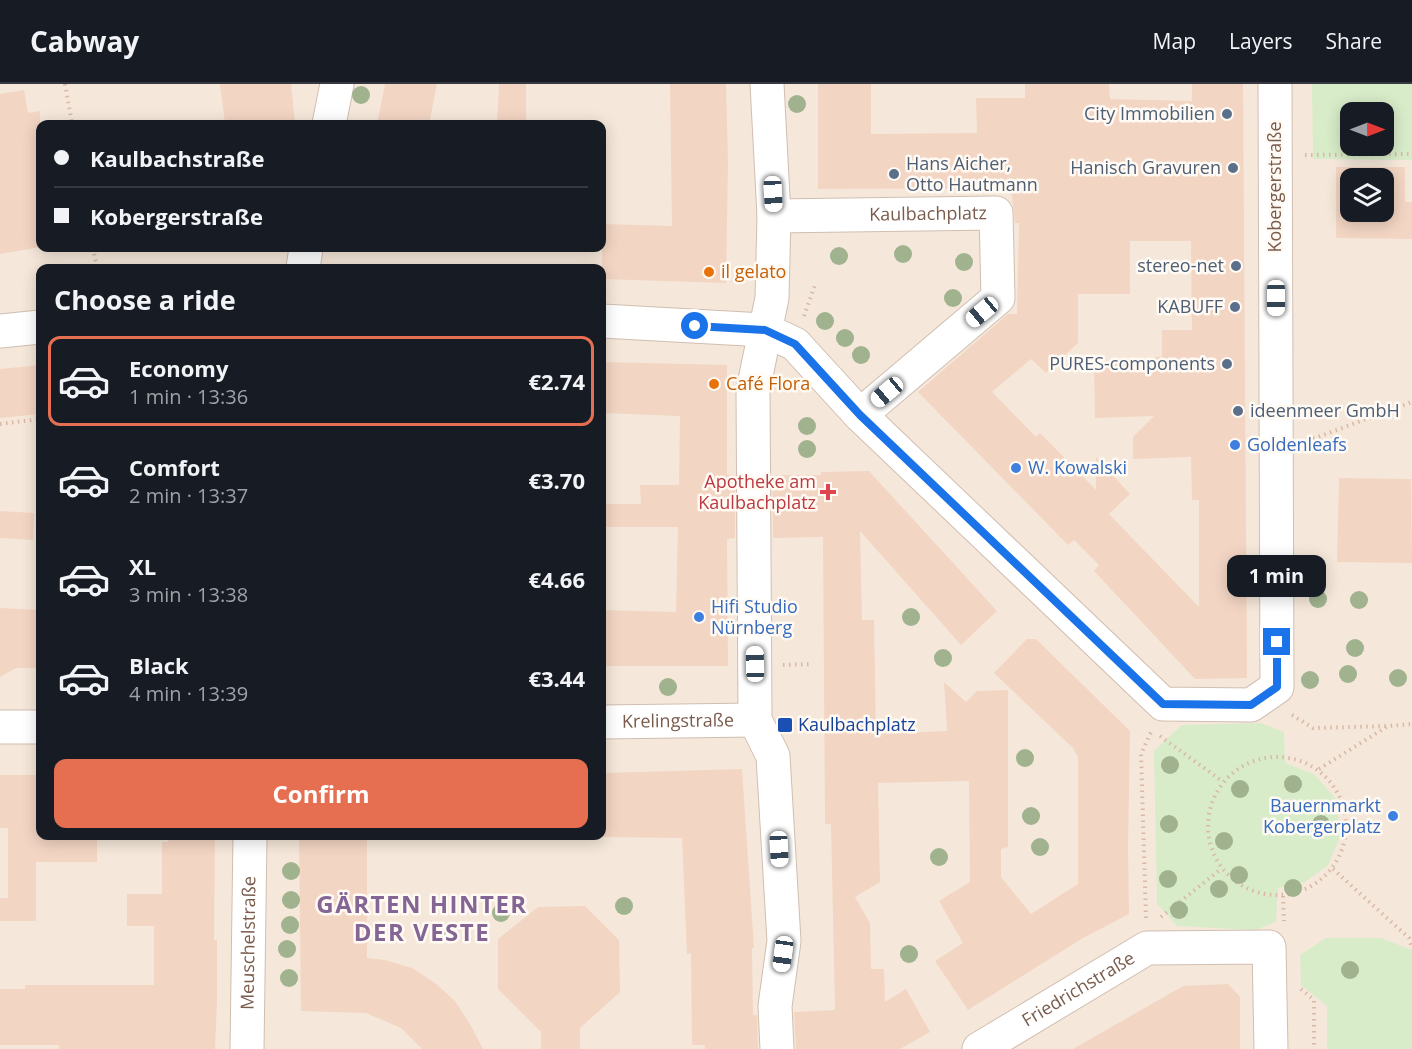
<!DOCTYPE html>
<html lang="en">
<head>
<meta charset="utf-8">
<style>
	:root { --surface:#171b24; --page:#20242c; --text:#f1f3f6; --muted:#9ea1a6; --line:#363941; --accent:#e76f51 }
	body { margin:0; font-family:"Open Sans",sans-serif; background:var(--page); color:var(--text); height:100vh; display:flex; flex-direction:column; font-size:22px; white-space:nowrap }
	* { box-sizing:border-box; margin:0 }
	p { font-size:20px; color:var(--muted) }
	.icon { flex:none; width:33px; height:33px; fill:none; stroke:currentColor; stroke-width:2; stroke-linecap:round; stroke-linejoin:round }
	.map { position:relative; flex:1; overflow:hidden }
	.drawer { position:absolute; left:36px; top:180px; width:570px; height:576px; display:flex; flex-direction:column; background:var(--surface); border-radius:12px; box-shadow:0 3px 15px #0003 }
	.drawer>* { flex:none }
	.hud { position:absolute; left:36px; top:36px; width:570px; height:132px; border-radius:12px; box-shadow:0 3px 15px #0003; display:grid; align-content:center; height:132px; padding:0 18px; background:var(--surface) }
	.needle { width:39px; rotate:90deg }
	.controls { position:absolute; left:1340px; top:18px; display:grid; gap:12px }
	.controls a { display:grid; place-items:center; width:54px; height:54px; border-radius:12px; background:var(--surface); box-shadow:0 3px 15px #0003; font-size:30px }
	.end { position:absolute; width:27px; height:27px; margin:-14px; border:8px solid #1a73e8; background:#fff; box-shadow:0 0 0 3px #fff }
	.from { border-radius:50% }
	.bubble { position:absolute; height:42px; border-radius:12px; background:var(--surface); box-shadow:0 3px 15px #0003; font-size:20px; font-weight:700; line-height:42px; text-align:center }
	.car { position:absolute; width:18px; height:36px; margin:-18px -9px; border-radius:8px; box-shadow:0 0 4px 2px #0007; background:linear-gradient(#fff 24%,#345 0 40%,#fff 0 76%,#345 0 86%,#fff 0) }
	.hud b { display:flex; align-items:center; gap:21px; height:57px; font-size:22px }
	.hud b+b { border-top:2px solid var(--line) }
	.hud i { width:15px; height:15px; background:var(--text) }
	ul { padding:0; list-style:none }
	li { display:flex; align-items:center; gap:18px; height:90px; margin:0 12px 9px; padding:0 6px; border:3px solid transparent; border-radius:12px }
	li div { flex:1 }
	li b { display:block; font-size:22px }
	li em { font-style:normal; font-weight:700 }
	li.selected { border-color:var(--accent) }
	li>.icon { width:54px; height:54px; stroke-width:1.5 }
	h2 { padding:0 18px; font-size:27px; line-height:72px }
	.primary-button { display:flex; gap:12px; margin-top:auto; padding:12px 18px }
	.primary-button a { flex:1; height:69px; border-radius:12px; background:var(--accent); color:#fff; font-size:24px; font-weight:700; line-height:69px; text-align:center }
	header { display:flex; align-items:center; gap:36px; box-sizing:border-box; height:84px; padding:0 30px; background:var(--surface); border-bottom:2px solid var(--line) }
	header strong { font-size:28px }
	nav { display:flex; gap:33px; margin-inline-start:auto; font-size:21px }
	.map>svg:first-child { display:block }
</style>
</head>
<body>
<header>
<strong>Cabway</strong>
<nav><a>Map</a><a>Layers</a><a>Share</a></nav>
</header>
<div class="map">
<svg width="1412" height="965" viewBox="0 0 1412 965">
	<rect width="100%" height="100%" fill="#fdf6ec"/>
	<path fill="#f5e8da" fill-rule="evenodd" d="M0 0H1412V965H0ZM1350 28H1383V62H1350ZM40 40H602V164H40ZM1350 94H1383V128H1350ZM40 184H602V752H40Z"/>
	<g fill="#d8ecc9" fill-rule="evenodd">
		<path d="M1312 0H1412V76L1313 75ZM1383 28V62H1350V28Z"/>
		<polygon points="1261,639 1284,648 1285,679 1314,690 1335,714 1341,751 1328,781 1305,798 1278,804 1276,838 1255,846 1177,842 1157,820 1154,667 1182,641"/>
		<polygon points="1326,854 1381,854 1412,866 1412,965 1327,965 1327,922 1301,901 1300,871"/>
	</g>
	<g fill="#f3d5c3" fill-rule="evenodd">
		<polygon points="220,0 291,0 295,38 271,40 225,40"/>
		<polygon points="385,0 437,0 429,40 377,40"/>
		<polygon points="499,0 526,0 526,40 497,40"/>
		<polygon points="670,0 726,0 728,79 726,199 602,195 602,140 672,142"/>
		<path d="M818 0H871V50L977 49 976 14H1025V0H1109L1110 15 1192 17V0H1243L1247 594 1195 595 1094 487 1099 481 1074 456 1068 461 918 308 1008 230H1017L1019 139H1015L1011 104 818 105ZM1130 157H1191L1192 246H1162V273H1155V278L1094 279 1095 334 1154 332 1133 353V375L1191 373 1192 416H1199V523L1109 430 1130 410 1096 373V406L1040 349 1036 353 992 308 1031 275 1046 289 1078 259V210H1130Z"/>
		<polygon points="24,6 28,29 40,27 40,163 0,170 0,10"/>
		<path d="M1336 83H1405V118H1412V155L1336 154ZM1350 94H1383V128H1350Z"/>
		<polygon points="602,278 727,281 727,391 735,391 735,454 727,455 728,582 602,582 602,526 676,528 678,443 602,443 602,420 641,420 640,401 679,401 680,332 602,329"/>
		<polygon points="40,281 40,330 0,334 0,285"/>
		<polygon points="869,387 997,527 961,561 860,447 862,536 874,536 876,650 947,647 944,598 966,618 977,607 1008,606 1008,763 1001,765 1001,793 1031,830 1078,800 1078,673 1073,664 994,589 1027,555 1036,555 1130,647 1128,764 1129,830 1083,854 968,926 935,877 963,859 939,817 970,798 969,697 878,699 880,798 855,813 870,839 871,885 884,885 885,918 906,905 930,948 900,965 796,965 794,928 835,926 831,740 825,740 823,453 773,454 772,391 821,391 821,388"/>
		<polygon points="1339,394 1411,395 1412,479 1337,478"/>
		<polygon points="0,427 34,429 33,456 0,454"/>
		<polygon points="0,524 40,526 40,584 16,584 0,593"/>
		<polygon points="742,685 754,864 752,864 753,931 757,931 758,965 705,965 705,961 692,961 691,869 687,870 682,754 602,753 602,689"/>
		<polygon points="0,691 40,691 40,752 97,752 97,778 36,778 36,837 0,837 0,814 8,814 8,744 0,744"/>
		<polygon points="168,752 215,752 214,856 217,856 217,917 215,965 59,965 59,961 0,961 0,905 25,905 25,901 154,901 154,842 127,842 127,810 162,810 162,758 168,758"/>
		<polygon points="299,752 367,752 367,874 385,876 412,884 435,899 455,917 471,942 483,965 422,965 401,944 366,929 301,927"/>
		<polygon points="585,822 619,856 620,908 580,944 580,965 541,965 541,948 498,905 498,855 538,823"/>
		<polygon points="1228,900 1240,913 1240,965 1073,965 1183,902"/>
	</g>
	<g fill="none" stroke-linecap="round" stroke-linejoin="round">
		<g stroke="#d1beb0" stroke-width="35">
			<g id="minor">
				<polyline points="767,0 774,132 772,214 753,306 755,636 773,672 784,857 775,922 777,965"/>
				<polyline points="329,40 337,0"/>
				<path id="s1" d="M774 132 996 129 998 214 860 331"/>
				<polyline points="303,184 306,164"/>
				<polyline points="602,237 765,246 795,260 860,331 1163,620 1251,621 1277,603 1275,0"/>
				<polyline points="0,247 40,243"/>
				<path id="s2" d="M602 638 755 636"/>
				<polyline points="0,643 40,643"/>
				<path id="s3" d="M247 965 250 752"/>
				<path id="s4" d="M979 965 1147 864 1269 863 1271 965"/>
			</g>
		</g>
		<g stroke="#d9b8a5" stroke-width="4" stroke-dasharray="1.5 4.5" stroke-linecap="butt">
			<polyline points="65,0 72,40"/>
			<polyline points="1305,71 1412,70"/>
			<polyline points="93,164 97,184"/>
			<polyline points="804,232 815,201"/>
			<polyline points="0,340 40,335"/>
			<polyline points="1307,355 1315,354 1412,318"/>
			<polyline points="783,581 813,580"/>
			<polyline points="1292,631 1313,644 1388,642"/>
			<polyline points="1160,652 1222,697"/>
			<circle cx="1277" cy="742" r="69"/>
			<polyline points="1319,685 1388,642 1412,640"/>
			<polyline points="1333,785 1409,854 1412,864"/>
			<polyline points="1283,812 1284,837"/>
			<polyline points="1161,833 1221,785"/>
			<polyline points="1146,834 1141,670 1152,646"/>
			<polyline points="1301,905 1314,916 1314,965"/>
		</g>
		<use href="#minor" stroke="#fff" stroke-width="33"/>
	</g>
	<g fill="#a0b28e">
		<circle cx="361" cy="11" r="9"/>
		<circle cx="797" cy="20" r="9"/>
		<circle cx="903" cy="170" r="9"/>
		<circle cx="839" cy="172" r="9"/>
		<circle cx="964" cy="178" r="9"/>
		<circle cx="953" cy="214" r="9"/>
		<circle cx="825" cy="237" r="9"/>
		<circle cx="845" cy="254" r="9"/>
		<circle cx="861" cy="271" r="9"/>
		<circle cx="807" cy="342" r="9"/>
		<circle cx="807" cy="365" r="9"/>
		<circle cx="1316" cy="487" r="9"/>
		<circle cx="1318" cy="515" r="9"/>
		<circle cx="1359" cy="516" r="9"/>
		<circle cx="911" cy="533" r="9"/>
		<circle cx="1355" cy="564" r="9"/>
		<circle cx="943" cy="574" r="9"/>
		<circle cx="1348" cy="590" r="9"/>
		<circle cx="1398" cy="594" r="9"/>
		<circle cx="1310" cy="596" r="9"/>
		<circle cx="668" cy="603" r="9"/>
		<circle cx="1025" cy="674" r="9"/>
		<circle cx="1170" cy="681" r="9"/>
		<circle cx="1293" cy="700" r="9"/>
		<circle cx="1240" cy="705" r="9"/>
		<circle cx="1031" cy="732" r="9"/>
		<circle cx="1169" cy="740" r="9"/>
		<circle cx="1321" cy="740" r="9"/>
		<circle cx="1224" cy="757" r="9"/>
		<circle cx="1040" cy="763" r="9"/>
		<circle cx="939" cy="773" r="9"/>
		<circle cx="291" cy="787" r="9"/>
		<circle cx="1239" cy="791" r="9"/>
		<circle cx="1168" cy="795" r="9"/>
		<circle cx="1293" cy="804" r="9"/>
		<circle cx="1219" cy="805" r="9"/>
		<circle cx="291" cy="816" r="9"/>
		<circle cx="624" cy="822" r="9"/>
		<circle cx="1179" cy="826" r="9"/>
		<circle cx="501" cy="829" r="9"/>
		<circle cx="290" cy="841" r="9"/>
		<circle cx="439" cy="849" r="9"/>
		<circle cx="287" cy="865" r="9"/>
		<circle cx="909" cy="870" r="9"/>
		<circle cx="1350" cy="886" r="9"/>
		<circle cx="289" cy="894" r="9"/>
	</g>
	<g fill="none" stroke-linecap="round" stroke-linejoin="round">
		<polyline stroke="#1a73e8" stroke-width="8" points="695,242 765,246 795,260 860,331 1163,620 1251,621 1277,603 1277,558"/>
	</g>
	<g fill="#5c6f8a" stroke="#fffaf3" stroke-width="2">
		<circle cx="1227" cy="30" r="6"/>
		<circle cx="1233" cy="84" r="6"/>
		<circle cx="894" cy="90" r="6"/>
		<circle cx="1236" cy="182" r="6"/>
		<circle cx="1235" cy="223" r="6"/>
		<circle cx="1227" cy="280" r="6"/>
		<circle cx="1238" cy="327" r="6"/>
	</g>
	<g fill="#e8710a" stroke="#fffaf3" stroke-width="2">
		<circle cx="709" cy="188" r="6"/>
		<circle cx="714" cy="300" r="6"/>
	</g>
	<g fill="#3f7fe0" stroke="#fffaf3" stroke-width="2">
		<circle cx="1235" cy="361" r="6"/>
		<circle cx="1016" cy="384" r="6"/>
		<circle cx="699" cy="533" r="6"/>
		<circle cx="1393" cy="732" r="6"/>
	</g>
	<path fill="#e0444e" stroke="#fffaf3" stroke-width="2" d="M825 399h6v6h6v6h-6v6h-6v-6h-6v-6h6z"/>
	<rect fill="#1a4fb4" stroke="#fffaf3" stroke-width="2" x="777" y="633" width="16" height="16" rx="3"/>
	<g text-anchor="middle" stroke-width="5" stroke-linejoin="round" paint-order="stroke">
		<g font-size="18" fill="#4e5e75" stroke="#fffaf3" text-anchor="end">
			<text x="1215" y="36">City Immobilien</text>
			<text x="906" y="86" text-anchor="start">Hans Aicher,<tspan x="906" dy="21">Otto Hautmann</tspan></text>
			<text x="1221" y="90">Hanisch Gravuren</text>
			<text x="1224" y="188">stereo-net</text>
			<text x="1223" y="229">KABUFF</text>
			<text x="1215" y="286">PURES-components</text>
			<text x="1250" y="333" text-anchor="start">ideenmeer GmbH</text>
		</g>
		<g font-size="18" fill="#7a5c4d" stroke="#fffaf3">
			<text transform="translate(1275 103) rotate(-90)" y="6">Kobergerstraße</text>
			<text dy="6" stroke="none"><textPath href="#s1" startOffset="154">Kaulbachplatz</textPath></text>
			<text dy="6" stroke="none"><textPath href="#s2" startOffset="76">Krelingstraße</textPath></text>
			<text dy="6" stroke="none"><textPath href="#s3" startOffset="106">Meuschelstraße</textPath></text>
			<text dy="6" stroke="none"><textPath href="#s4" startOffset="116">Friedrichstraße</textPath></text>
		</g>
		<g font-size="18" fill="#c56008" stroke="#fffaf3" text-anchor="start">
			<text x="721" y="194">il gelato</text>
			<text x="726" y="306">Café Flora</text>
		</g>
		<g font-size="18" fill="#366cbe" stroke="#fffaf3" text-anchor="start">
			<text x="1247" y="367">Goldenleafs</text>
			<text x="1028" y="390">W. Kowalski</text>
			<text x="711" y="529">Hifi Studio<tspan x="711" dy="21">Nürnberg</tspan></text>
			<text x="1381" y="728" text-anchor="end">Bauernmarkt<tspan x="1381" dy="21">Kobergerplatz</tspan></text>
		</g>
		<g font-size="18" fill="#be3a42" stroke="#fffaf3" text-anchor="end">
			<text x="816" y="404">Apotheke am<tspan x="816" dy="21">Kaulbachplatz</tspan></text>
		</g>
		<g font-size="18" fill="#164399" stroke="#fffaf3" text-anchor="start">
			<text x="798" y="647">Kaulbachplatz</text>
		</g>
		<g font-size="24" font-weight="bold" letter-spacing="1.5" fill="#846695" stroke="#fffaf3">
			<text x="422" y="829">GÄRTEN HINTER<tspan x="422" dy="28">DER VESTE</tspan></text>
		</g>
	</g>
</svg>
<div class="controls">
<a><svg class="needle" viewBox="-14 -14 28 28"><path d="M0-13l5 13h-10z" fill="#e53935"/><path d="M0 13l5-13h-10z" fill="#9ea1a6"/></svg></a>
<a><svg class="icon" aria-label="layers" viewBox="0 0 24 24"><path d="M12 4l9 5-9 5-9-5zM3 14l9 5 9-5"/></svg></a>
</div>
<i class="end from" style="left:695px;top:242px"></i>
<i class="end" style="left:1277px;top:558px"></i>
<div class="bubble" style="left:1227px;top:471px;width:99px">1 min</div>
<i class="car" style="left:773px;top:110px;rotate:177deg"></i>
<i class="car" style="left:1276px;top:214px;rotate:180deg"></i>
<i class="car" style="left:982px;top:228px;rotate:230deg"></i>
<i class="car" style="left:887px;top:308px;rotate:230deg"></i>
<i class="car" style="left:755px;top:580px;rotate:359deg"></i>
<i class="car" style="left:779px;top:765px;rotate:177deg"></i>
<i class="car" style="left:783px;top:870px;rotate:188deg"></i>
<div class="hud">
<b><i class="from"></i>Kaulbachstraße</b>
<b><i></i>Kobergerstraße</b>
</div>
<section class="drawer">
<h2>Choose a ride</h2>
<ul>
<li class="selected"><svg class="icon" aria-label="car" viewBox="0 0 24 24"><path d="M5 17H2v-5l4-1 3-4h7l3 4 3 1v5h-3M9 17h6M6 11h13"/><circle cx="7" cy="17" r="2"/><circle cx="17" cy="17" r="2"/></svg><div><b>Economy</b><p>1 min · 13:36</p></div><em>€2.74</em></li>
<li><svg class="icon" aria-label="car" viewBox="0 0 24 24"><path d="M5 17H2v-5l4-1 3-4h7l3 4 3 1v5h-3M9 17h6M6 11h13"/><circle cx="7" cy="17" r="2"/><circle cx="17" cy="17" r="2"/></svg><div><b>Comfort</b><p>2 min · 13:37</p></div><em>€3.70</em></li>
<li><svg class="icon" aria-label="car" viewBox="0 0 24 24"><path d="M5 17H2v-5l4-1 3-4h7l3 4 3 1v5h-3M9 17h6M6 11h13"/><circle cx="7" cy="17" r="2"/><circle cx="17" cy="17" r="2"/></svg><div><b>XL</b><p>3 min · 13:38</p></div><em>€4.66</em></li>
<li><svg class="icon" aria-label="car" viewBox="0 0 24 24"><path d="M5 17H2v-5l4-1 3-4h7l3 4 3 1v5h-3M9 17h6M6 11h13"/><circle cx="7" cy="17" r="2"/><circle cx="17" cy="17" r="2"/></svg><div><b>Black</b><p>4 min · 13:39</p></div><em>€3.44</em></li>
</ul>
<div class="primary-button"><a>Confirm</a></div>
</section>
</div>
</body>
</html>
